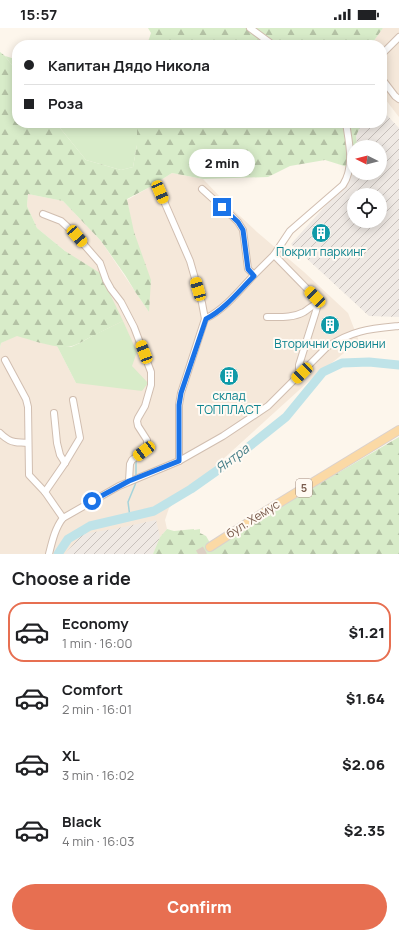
<!DOCTYPE html>
<html lang="en">
<head>
<meta charset="utf-8">
<style>
	:root { --surface:#fff; --page:#f2f2f2; --text:#202124; --muted:#757577; --line:#e0e0e0; --accent:#e76f51 }
	body { margin:0; font-family:Manrope,sans-serif; background:var(--page); color:var(--text); height:100vh; display:flex; flex-direction:column; font-size:15px; white-space:nowrap }
	* { box-sizing:border-box; margin:0 }
	p { font-size:13px; color:var(--muted) }
	.icon { flex:none; width:22px; height:22px; fill:none; stroke:currentColor; stroke-width:2; stroke-linecap:round; stroke-linejoin:round }
	.map { position:relative; height:526px; overflow:hidden }
	.side { display:flex; flex-direction:column; background:var(--surface); flex:1 }
	.side>* { flex:none }
	.hud { position:absolute; left:12px; top:12px; width:375px; height:88px; border-radius:16px; box-shadow:0 2px 10px #0003; display:grid; align-content:center; height:88px; padding:0 12px; background:var(--surface) }
	.needle { width:26px; rotate:276deg }
	.tools { position:absolute; left:347px; top:112px; display:grid; gap:8px }
	.tools a { display:grid; place-items:center; width:40px; height:40px; border-radius:50%; background:var(--surface); box-shadow:0 2px 10px #0003; font-size:20px }
	.end { position:absolute; width:18px; height:18px; margin:-9px; border:5px solid #1a73e8; background:#fff; box-shadow:0 0 0 2px #fff }
	.from { border-radius:50% }
	.bubble { position:absolute; height:28px; border-radius:14px; background:var(--surface); box-shadow:0 2px 10px #0003; font-size:13px; font-weight:800; line-height:28px; text-align:center }
	.car { position:absolute; width:12px; height:24px; margin:-12px -6px; border-radius:5px; box-shadow:0 0 3px 1px #0007; background:linear-gradient(#f5c518 24%,#345 0 40%,#f5c518 0 76%,#345 0 86%,#f5c518 0) }
	.hud b { display:flex; align-items:center; gap:14px; height:38px; font-size:15px }
	.hud b+b { border-top:1px solid var(--line) }
	.hud i { width:10px; height:10px; background:var(--text) }
	ul { padding:0; list-style:none }
	li { display:flex; align-items:center; gap:12px; height:60px; margin:0 8px 6px; padding:0 4px; border:2px solid transparent; border-radius:16px }
	li div { flex:1 }
	li b { display:block; font-size:15px }
	li em { font-style:normal; font-weight:800 }
	li.active { border-color:var(--accent) }
	li>.icon { width:36px; height:36px; stroke-width:1.5 }
	h2 { padding:0 12px; font-size:18px; line-height:48px }
	.button { display:flex; gap:8px; margin-top:auto; padding:8px 12px }
	.button a { flex:1; height:46px; border-radius:24px; background:var(--accent); color:#fff; font-size:16px; font-weight:800; line-height:46px; text-align:center }
	.status { display:flex; justify-content:space-between; align-items:center; height:28px; padding:0 20px; background:var(--surface); direction:ltr }
	.status svg { height:11px; fill:currentColor }
	.map>svg:first-child { display:block }
</style>
</head>
<body>
<div class="status"><b>15:57</b><svg viewBox="0 0 49 12"><path d="M0 12V9h3v3zM5 12V6h3v6zM10 12V3h3v9zM15 12V0h3v12zM26 1h20v11H26zM47 4h2v5h-2z"/></svg></div>
<div class="map">
<svg width="399" height="526" viewBox="0 0 399 526">
	<defs>
		<pattern id="industrial-furrows" width="10" height="10" patternUnits="userSpaceOnUse"><rect width="10" height="10" fill="#efe9e4"/><path d="M-1 1l2-2M0 10L10 0M9 11l2-2" fill="none" stroke="#c7c0bb"/></pattern>
		<pattern id="forest-firs" width="22" height="20" patternUnits="userSpaceOnUse"><rect width="22" height="20" fill="#d8ecc9"/><path d="M5 1l3.5 6h-7zM16 11l3.5 6h-7z" fill="#b4c2a5"/></pattern>
	</defs>
	<rect width="100%" height="100%" fill="#fdf6ec"/>
	<g fill="#f5e8da">
		<polygon points="383,0 399,0 399,89 382,67 382,17 371,17"/>
		<polygon points="172,145 203,151 224,173 257,204 304,244 348,285 359,313 308,354 169,480 165,492 167,501 160,509 153,526 0,526 0,320 1,315 17,307 34,313 57,318 76,355 132,338 65,223 37,200 27,178 28,166 63,173 101,213 149,284 127,172 150,159"/>
	</g>
	<g fill="url(#industrial-furrows)" fill-rule="evenodd">
		<path d="M382 82 399 100V289L369 288 291 216 355 145H380V119H357L356 108 362 95H382ZM354 167H380V193H354Z"/>
		<polygon points="156,492 160,509 153,526 65,526 82,506 114,501"/>
	</g>
	<g fill="#d8ecc9">
		<polygon points="5,28 15,31 17,31 17,44"/>
		<polygon points="56,95 137,95 137,117 133,139 121,142 86,132"/>
		<polygon points="123,293 137,324 132,338 148,355 142,363 76,355 57,318 71,319 80,315 94,307"/>
	</g>
	<g fill="url(#forest-firs)">
		<polygon points="148,0 383,0 371,17 147,17 151,5"/>
		<path d="M0 24 5 28 17 44V95H56L86 132 121 142 133 139 137 117V95H362L356 108 357 119H354V141L325 132 290 138 268 149 203 151 172 145 150 159 127 171 134 204 151 252 149 284 136 265 125 247 101 213 63 173 28 166 27 178 37 200 65 223 100 245 123 293C113 298 104 302 95 307 87 310 80 316 72 318 59 322 31 312 17 308L1 315 0 320Z"/>
		<polygon points="399,409 399,526 153,526 160,509 167,501 174,503 194,501 194,502 200,501 200,505 206,508 213,520 251,496"/>
	</g>
	<g fill="none" stroke-linecap="round" stroke-linejoin="round">
		<g stroke="#a5d3da" stroke-width="1.5">
			<polyline points="136,449 136,433"/>
			<polyline points="130,489 128,474 135,457 136,453"/>
		</g>
		<polyline stroke="#bfe3e8" stroke-width="9" points="58,526 68,511 90,498 154,483 191,461 232,432 286,389 323,344 342,335 369,334 399,337"/>
		<polyline stroke="#dcd0c4" stroke-width="8" stroke-dasharray="8 4" stroke-linecap="butt" points="198,526 210,519"/>
		<g stroke="#d1beb0" stroke-width="8">
			<g id="minor">
				<polyline points="250,0 273,17"/>
				<polyline points="382,26 399,9"/>
				<polyline points="382,51 395,68 399,71"/>
				<path d="M202 161 232 188 238 194 243 202 248 241 254 247C239 263 225 281 205 291"/>
				<polyline points="160,164 190,233 202,275 205,291 181,365 179,377 179,433"/>
				<polyline points="43,186 61,193 73,204 100,235 106,252 111,261 121,274 134,299 151,344 151,357 145,378 138,390 137,393 138,398 147,412 147,418 144,423 132,432 130,436 129,453"/>
				<polyline points="274,227 315,269 318,275 316,283 299,337 299,340 302,345"/>
				<path d="M254 247 274 227 290 203 343 157C355 138 349 115 346 95"/>
				<path d="M267 289C280 289 293 290 304 284 309 281 312 277 318 275"/>
				<polyline points="5,332 26,371 28,379 29,447 45,464 63,490"/>
				<polyline points="54,385 57,415 60,427 65,435"/>
				<path d="M0 405C4 409 9 413 15 414 19 415 23 414 28 415"/>
				<polyline points="45,464 65,435 80,410 73,372"/>
				<path d="M49 526C52 514 55 500 63 490L119 458 179 433 223 408 268 378 327 319C353 302 369 301 399 298"/>
			</g>
		</g>
		<g stroke="#dad1cd" stroke-width="10">
			<polyline id="major" points="210,519 266,483 399,402"/>
		</g>
		<use href="#minor" stroke="#fff" stroke-width="6"/>
		<use href="#major" stroke="#fbd9a5" stroke-width="8"/>
	</g>
	<g fill="none" stroke-linecap="round" stroke-linejoin="round">
		<path stroke="#1a73e8" stroke-width="5" d="M92 473 129 453 179 433V377L181 365 206 291C225 281 239 263 254 248L248 241 243 202 238 194 222 179"/>
	</g>
	<defs>
		<g id="building-disc" transform="scale(1)"><circle r="9.5" fill="#0f9aa8" stroke="#fffaf3"/><path d="M-4-6H4V6H1V3H-1V6H-4ZM-2.5-4.3h1.7v1.8h-1.7ZM.8-4.3h1.7v1.8H.8ZM-2.5-1h1.7V.8h-1.7ZM.8-1h1.7V.8H.8Z" fill="#fff"/></g>
	</defs>
	<g fill-rule="evenodd">
		<use href="#building-disc" x="321" y="205"/>
		<use href="#building-disc" x="330" y="297"/>
		<use href="#building-disc" x="229" y="348"/>
	</g>
	<g text-anchor="middle" stroke-width="4" stroke-linejoin="round" paint-order="stroke">
		<rect fill="#fffaf3" stroke="#a28b7f" stroke-width="1" x="296" y="451" width="16" height="18" rx="3"/>
		<g font-size="11" font-weight="bold" fill="#7a5c4d">
			<text x="304" y="464">5</text>
		</g>
		<g font-size="12" fill="#0d838f" stroke="#fffaf3">
			<text x="321" y="228">Покрит паркинг</text>
			<text x="330" y="320">Вторични суровини</text>
			<text x="229" y="372">склад<tspan x="229" dy="14">ТОППЛАСТ</tspan></text>
		</g>
		<g font-size="12" fill="#7a5c4d" stroke="#fffaf3">
			<text transform="translate(253 491) rotate(-32)" y="4">бул. Хемус</text>
		</g>
		<g font-size="13" font-style="italic" fill="#437c86" stroke="#fffaf3">
			<text transform="translate(232 430) rotate(-37)" y="5">Янтра</text>
		</g>
	</g>
</svg>
<div class="tools">
<a><svg class="needle" viewBox="-14 -14 28 28"><path d="M0-13l5 13h-10z" fill="#e53935"/><path d="M0 13l5-13h-10z" fill="#757577"/></svg></a>
<a><svg class="icon" aria-label="locate" viewBox="0 0 24 24"><circle cx="12" cy="12" r="6"/><path d="M12 2v4M12 18v4M2 12h4M18 12h4"/></svg></a>
</div>
<i class="end from" style="left:92px;top:473px"></i>
<i class="end" style="left:222px;top:179px"></i>
<div class="bubble" style="left:189px;top:121px;width:66px">2 min</div>
<i class="car" style="left:160px;top:164px;rotate:157deg"></i>
<i class="car" style="left:77px;top:208px;rotate:139deg"></i>
<i class="car" style="left:198px;top:261px;rotate:344deg"></i>
<i class="car" style="left:315px;top:269px;rotate:316deg"></i>
<i class="car" style="left:144px;top:324px;rotate:339deg"></i>
<i class="car" style="left:302px;top:345px;rotate:226deg"></i>
<i class="car" style="left:144px;top:423px;rotate:233deg"></i>
<div class="hud">
<b><i class="from"></i>Капитан Дядо Никола</b>
<b><i></i>Роза</b>
</div>
</div>
<section class="side">
<h2>Choose a ride</h2>
<ul>
<li class="active"><svg class="icon" aria-label="car" viewBox="0 0 24 24"><path d="M5 17H2v-5l4-1 3-4h7l3 4 3 1v5h-3M9 17h6M6 11h13"/><circle cx="7" cy="17" r="2"/><circle cx="17" cy="17" r="2"/></svg><div><b>Economy</b><p>1 min · 16:00</p></div><em>$1.21</em></li>
<li><svg class="icon" aria-label="car" viewBox="0 0 24 24"><path d="M5 17H2v-5l4-1 3-4h7l3 4 3 1v5h-3M9 17h6M6 11h13"/><circle cx="7" cy="17" r="2"/><circle cx="17" cy="17" r="2"/></svg><div><b>Comfort</b><p>2 min · 16:01</p></div><em>$1.64</em></li>
<li><svg class="icon" aria-label="car" viewBox="0 0 24 24"><path d="M5 17H2v-5l4-1 3-4h7l3 4 3 1v5h-3M9 17h6M6 11h13"/><circle cx="7" cy="17" r="2"/><circle cx="17" cy="17" r="2"/></svg><div><b>XL</b><p>3 min · 16:02</p></div><em>$2.06</em></li>
<li><svg class="icon" aria-label="car" viewBox="0 0 24 24"><path d="M5 17H2v-5l4-1 3-4h7l3 4 3 1v5h-3M9 17h6M6 11h13"/><circle cx="7" cy="17" r="2"/><circle cx="17" cy="17" r="2"/></svg><div><b>Black</b><p>4 min · 16:03</p></div><em>$2.35</em></li>
</ul>
<div class="button"><a>Confirm</a></div>
</section>
</body>
</html>
